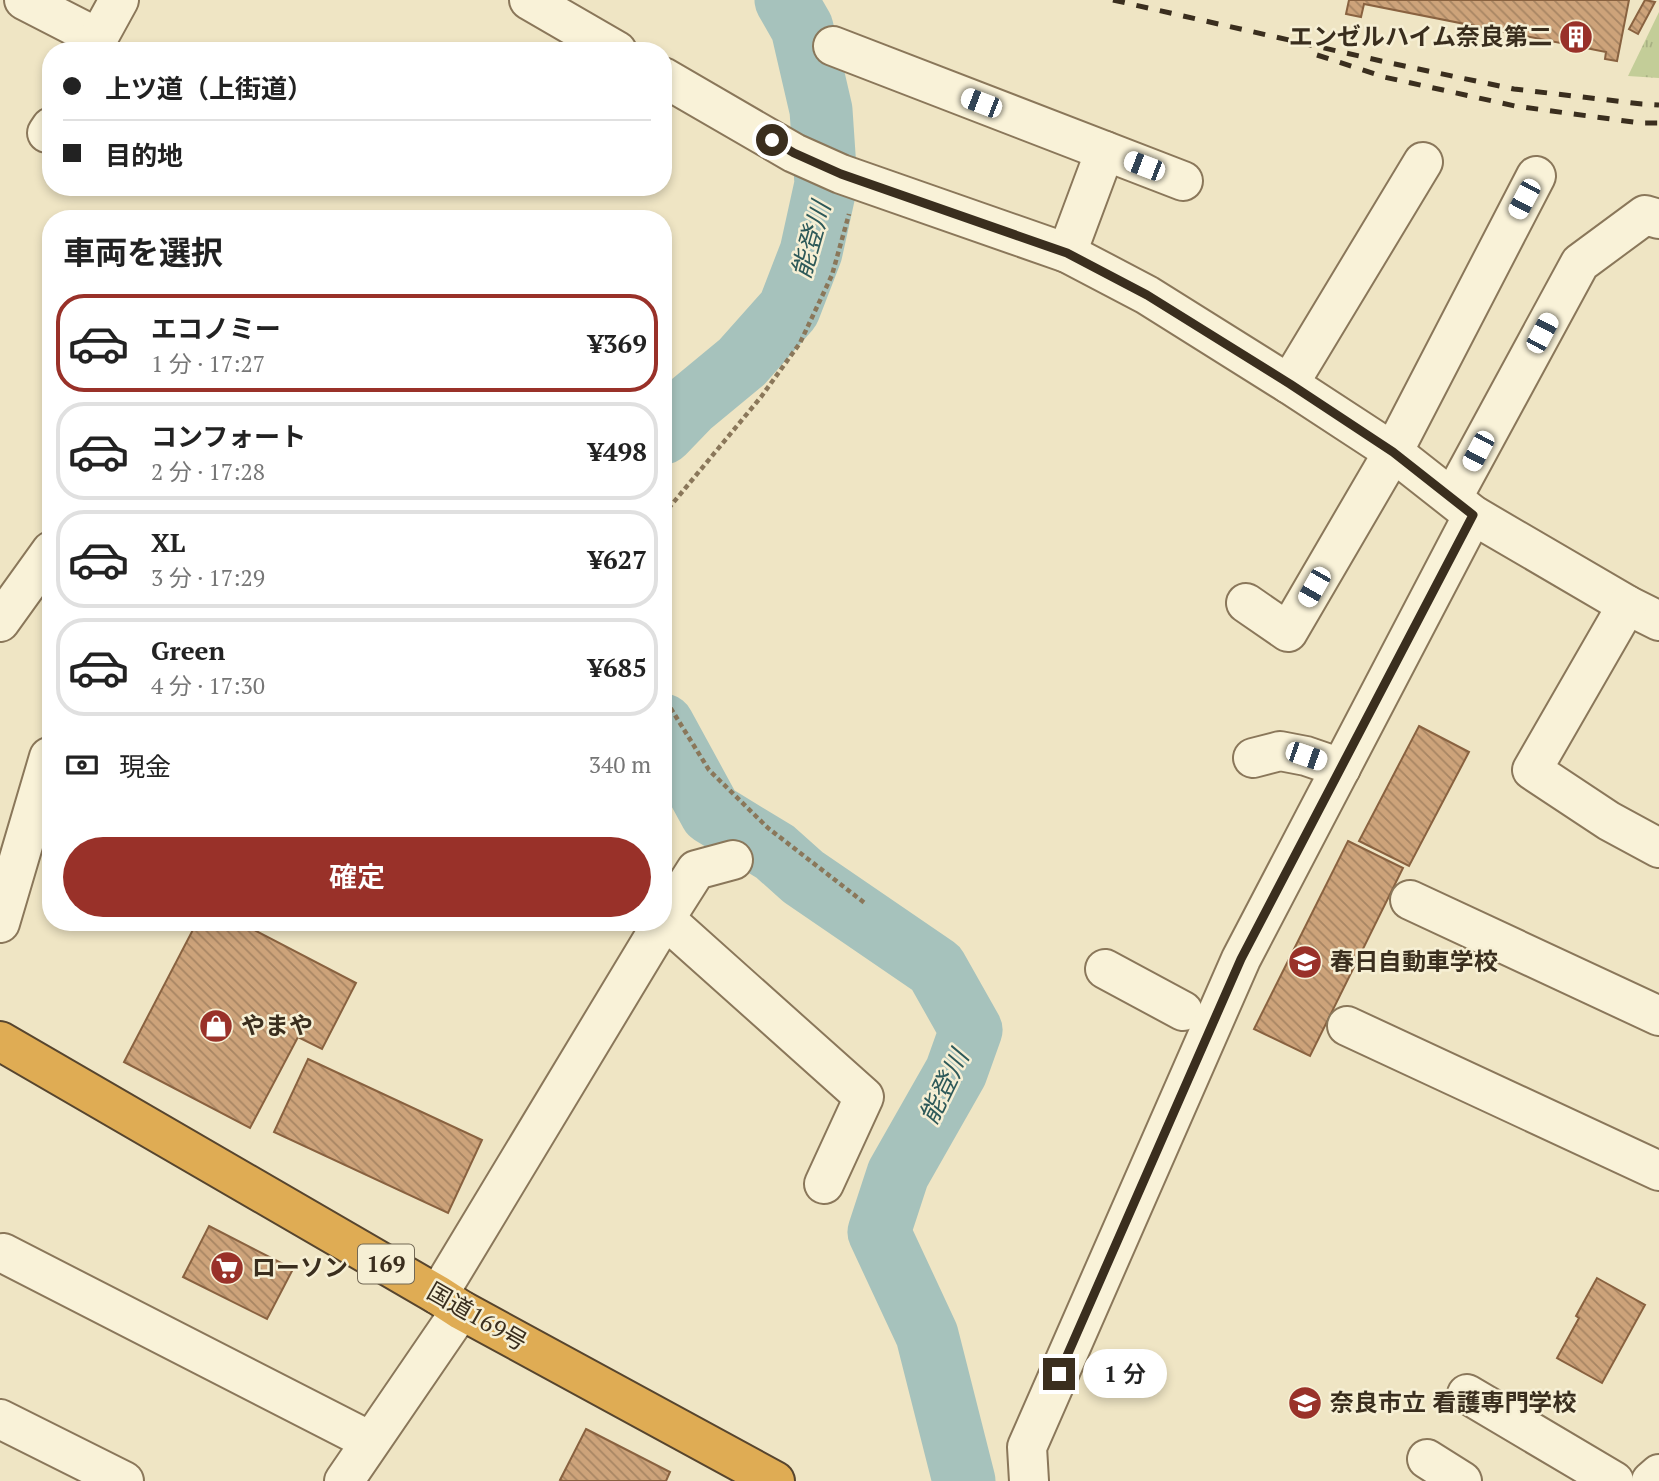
<!DOCTYPE html>
<html lang="ja">
<head>
<meta charset="utf-8">
<style>
	:root { --surface:#fff; --page:#f6f6f6; --text:#222; --muted:#767676; --line:#e0e0e0; --accent:#993129 }
	body { margin:0; font-family:"PT Serif","Noto Sans JP",serif; background:var(--page); color:var(--text); height:100vh; display:flex; flex-direction:column; font-size:26px; white-space:nowrap }
	* { box-sizing:border-box; margin:0 }
	p { font-size:23px; color:var(--muted) }
	.icon { flex:none; width:38px; height:38px; fill:none; stroke:currentColor; stroke-width:2; stroke-linecap:round; stroke-linejoin:round }
	.map { position:relative; flex:1; overflow:hidden }
	.side { position:absolute; left:42px; top:210px; width:630px; height:721px; display:flex; flex-direction:column; background:var(--surface); border-radius:28px; box-shadow:0 4px 10px #0003 }
	.side>* { flex:none }
	.guide { position:absolute; left:42px; top:42px; width:630px; height:154px; border-radius:28px; box-shadow:0 4px 10px #0003; display:grid; align-content:center; height:154px; padding:0 21px; background:var(--surface) }
	.end { position:absolute; width:32px; height:32px; margin:-16px; border:9px solid #3a2e1e; background:#fff; box-shadow:0 0 0 4px #fff }
	.from { border-radius:50% }
	.bubble { position:absolute; height:49px; border-radius:24px; background:var(--surface); box-shadow:0 4px 10px #0003; font-size:23px; font-weight:600; line-height:49px; text-align:center }
	.car { position:absolute; width:21px; height:42px; margin:-21px -10px; border-radius:9px; box-shadow:0 0 5px 2px #0007; background:linear-gradient(#fff 24%,#345 0 40%,#fff 0 76%,#345 0 86%,#fff 0) }
	.guide b { display:flex; align-items:center; gap:24px; height:66px; font-size:26px }
	.guide b+b { border-top:2px solid var(--line) }
	.guide i { width:18px; height:18px; background:var(--text) }
	ul { padding:0; list-style:none }
	li { display:flex; align-items:center; gap:21px; height:98px; margin:0 14px 10px; padding:0 7px; border:4px solid var(--line); border-radius:28px }
	li div { flex:1 }
	li b { display:block; font-size:26px }
	li em { font-style:normal; font-weight:600 }
	li.on { border-color:var(--accent) }
	li>.icon { width:63px; height:63px; stroke-width:1.5 }
	h2 { padding:0 21px; font-size:32px; line-height:84px }
	.pay { display:flex; align-items:center; gap:18px; height:77px; padding:0 21px; font-size:26px }
	.pay p { margin-inline-start:auto }
	.primary-button { display:flex; gap:14px; margin-top:auto; padding:14px 21px }
	.primary-button a { flex:1; height:80px; border-radius:42px; background:var(--accent); color:#fff; font-size:28px; font-weight:600; line-height:80px; text-align:center }
	.map>svg:first-child { display:block }
</style>
</head>
<body>
<div class="map">
<svg width="1659" height="1481" viewBox="0 0 1659 1481">
	<defs>
		<pattern id="grass-tufts" width="24" height="20" patternUnits="userSpaceOnUse" patternTransform="scale(1.75)"><rect width="24" height="20" fill="#c3cd98"/><path d="M3 7l-1-3M5 7V3M7 7l1-3M15 17l-1-3M17 17v-4M19 17l1-3" fill="none" stroke="#a8b083"/></pattern>
		<pattern id="building-back-hatch" width="6" height="6" patternUnits="userSpaceOnUse" patternTransform="scale(1.75)"><rect width="6" height="6" fill="#cda37a"/><path d="M-1 5l2 2M0 0l6 6M5-1l2 2" fill="none" stroke="#a78563"/></pattern>
	</defs>
	<rect width="100%" height="100%" fill="#efe5c4"/>
	<polygon fill="url(#grass-tufts)" points="1659,12 1659,78 1628,76"/>
	<g fill="none" stroke-linecap="round" stroke-linejoin="round">
		<g stroke="#a6c2bc" stroke-width="63">
			<polyline points="663,433 690,405 742,362 789,309 811,252 826,184 821,110 802,28 786,0"/>
			<polyline points="663,725 711,813 775,852 803,877 936,968 971,1030 956,1072 898,1174 879,1232 927,1335 964,1481"/>
		</g>
	</g>
	<g fill="url(#building-back-hatch)" stroke="#896240" stroke-width="2">
		<polygon points="1349,0 1629,0 1617,61 1605,59 1606,52 1364,4 1361,17 1346,14"/>
		<polygon points="1645,0 1655,2 1638,34 1629,29"/>
		<polygon points="1419,726 1469,752 1409,866 1359,841"/>
		<polygon points="1348,841 1403,868 1310,1056 1254,1029"/>
		<polygon points="197,922 239,922 356,983 322,1049 298,1037 250,1128 124,1062"/>
		<polygon points="308,1059 482,1140 448,1213 274,1132"/>
		<polygon points="209,1226 293,1269 267,1319 183,1277"/>
		<polygon points="1597,1278 1645,1305 1602,1383 1557,1358 1579,1318 1576,1316"/>
		<polygon points="586,1429 670,1472 666,1481 563,1481 560,1480"/>
	</g>
	<g fill="none" stroke-linecap="round" stroke-linejoin="round">
		<g stroke="#8a775a" stroke-width="42">
			<g id="minor">
				<polyline points="24,0 98,38"/>
				<polyline points="529,0 617,51"/>
				<polyline points="833,46 1183,181"/>
				<polyline points="91,51 119,0"/>
				<polyline points="663,77 794,153 841,174 1067,253 1147,295 1289,384 1393,452 1473,515 1627,605 1659,621"/>
				<polyline points="47,133 51,127"/>
				<polyline points="1067,253 1105,151"/>
				<polyline points="1289,384 1423,162"/>
				<polyline points="1453,497 1580,263 1645,215 1659,219"/>
				<polyline points="1246,603 1288,632 1393,452 1536,176"/>
				<polyline points="1627,605 1532,770 1609,821 1659,848"/>
				<polyline points="0,622 51,551"/>
				<polyline points="1253,758 1280,751 1306,756 1341,768"/>
				<polyline points="1410,900 1659,1016"/>
				<polyline points="665,919 864,1097 824,1184"/>
				<polyline points="663,922 696,870 733,860"/>
				<polyline points="0,923 49,757"/>
				<polyline points="1105,969 1183,1011"/>
				<polyline points="1347,1026 1659,1171"/>
				<polyline points="3,1253 370,1441"/>
				<polyline points="438,1295 663,922"/>
				<polyline points="1467,1394 1614,1481"/>
				<polyline points="0,1419 124,1481"/>
				<polyline points="1427,1459 1462,1481"/>
				<polyline points="344,1481 461,1310"/>
				<polyline points="1029,1481 1027,1447 1241,959 1473,515"/>
				<polyline points="1651,1481 1659,1474"/>
			</g>
		</g>
		<g stroke="#57452e" stroke-width="42">
			<polyline id="highway" points="0,1041 438,1295 461,1310 775,1481"/>
		</g>
		<g stroke="#8a775a" stroke-width="4.5" stroke-dasharray="5 3.5" stroke-linecap="butt">
			<polyline points="663,515 761,397 800,343 832,275 849,214"/>
			<polyline points="663,693 665,699 709,770 768,828 866,904"/>
		</g>
		<use href="#minor" stroke="#f9f2d8" stroke-width="38"/>
		<use href="#highway" stroke="#dfac54" stroke-width="38"/>
		<g stroke="#3a2e1e" stroke-width="5" stroke-dasharray="12 12" stroke-linecap="butt">
			<polyline points="1113,0 1390,63 1514,89 1642,104 1659,105"/>
			<polyline points="1317,55 1384,77 1515,106 1640,123 1659,123"/>
		</g>
	</g>
	<g fill="none" stroke-linecap="round" stroke-linejoin="round">
		<polyline stroke="#3a2e1e" stroke-width="9" points="772,140 794,153 841,174 1067,253 1147,295 1290,384 1393,452 1473,515 1241,959 1059,1374"/>
	</g>
	<defs>
		<g id="building-disc" transform="scale(1.75)"><circle r="9.5" fill="#993129" stroke="#f6efd4"/><path d="M-4-6H4V6H1V3H-1V6H-4ZM-2.5-4.3h1.7v1.8h-1.7ZM.8-4.3h1.7v1.8H.8ZM-2.5-1h1.7V.8h-1.7ZM.8-1h1.7V.8H.8Z" fill="#fff"/></g>
		<g id="school-disc" transform="scale(1.75)"><circle r="9.5" fill="#993129" stroke="#f6efd4"/><path d="M0-5L7-2L0 1L-7-2ZM-4 1L0 2.5L4 1V4Q0 6-4 4Z" fill="#fff"/></g>
		<g id="shop-disc" transform="scale(1.75)"><circle r="9.5" fill="#993129" stroke="#f6efd4"/><path d="M-5-2.5h2.3a2.7 3.5 0 0 1 5.4 0H5L5.5 6h-11ZM-1.5-2.5h3a1.5 2.3 0 0 0-3 0Z" fill="#fff"/></g>
		<g id="supermarket-disc" transform="scale(1.75)"><circle r="9.5" fill="#993129" stroke="#f6efd4"/><path d="M-6-5.5h2.5l.6 2H6L4.5 2H-2.5L-4.4-4H-6ZM-1.5 3.2a1.3 1.3 0 1 0 .1 0ZM3 3.2a1.3 1.3 0 1 0 .1 0Z" fill="#fff"/></g>
	</defs>
	<g fill-rule="evenodd">
		<use href="#building-disc" x="1576" y="37"/>
		<use href="#school-disc" x="1305" y="962"/>
		<use href="#shop-disc" x="216" y="1026"/>
		<use href="#supermarket-disc" x="227" y="1268"/>
		<use href="#school-disc" x="1305" y="1403"/>
	</g>
	<g text-anchor="middle" stroke-width="5" stroke-linejoin="round" paint-order="stroke">
		<rect fill="#f6efd4" stroke="#726855" stroke-width="2" x="358" y="1244.5" width="56" height="39" rx="5"/>
		<g font-size="23" font-weight="bold" fill="#3a2e1e">
			<text x="386" y="1272">169</text>
		</g>
		<g font-size="24" font-weight="bold" fill="#3a2e1e" stroke="#f6efd4" text-anchor="start">
			<text x="1552" y="45" text-anchor="end">エンゼルハイム奈良第二</text>
			<text x="1330" y="970">春日自動車学校</text>
			<text x="241" y="1034">やまや</text>
			<text x="252" y="1276">ローソン</text>
			<text x="1330" y="1411">奈良市立 看護専門学校</text>
		</g>
		<g font-size="24" fill="#3a2e1e" stroke="#f6efd4">
			<text transform="translate(477 1317) rotate(30)" y="8">国道169号</text>
		</g>
		<g font-size="26" font-style="italic" fill="#2d5959" stroke="#f6efd4">
			<text transform="translate(811 240) rotate(-74)" y="9">能登川</text>
			<text transform="translate(944 1087) rotate(-64)" y="9">能登川</text>
		</g>
	</g>
</svg>
<i class="end from" style="left:772px;top:140px"></i>
<i class="end" style="left:1059px;top:1374px"></i>
<div class="bubble" style="left:1083px;top:1349px;width:84px">1 分</div>
<i class="car" style="left:981px;top:103px;rotate:291deg"></i>
<i class="car" style="left:1144px;top:166px;rotate:291deg"></i>
<i class="car" style="left:1524px;top:199px;rotate:208deg"></i>
<i class="car" style="left:1542px;top:333px;rotate:28deg"></i>
<i class="car" style="left:1478px;top:451px;rotate:208deg"></i>
<i class="car" style="left:1314px;top:587px;rotate:210deg"></i>
<i class="car" style="left:1306px;top:756px;rotate:109deg"></i>
<div class="guide">
<b><i class="from"></i>上ツ道（上街道）</b>
<b><i></i>目的地</b>
</div>
<section class="side">
<h2>車両を選択</h2>
<ul>
<li class="on"><svg class="icon" aria-label="car" viewBox="0 0 24 24"><path d="M5 17H2v-5l4-1 3-4h7l3 4 3 1v5h-3M9 17h6M6 11h13"/><circle cx="7" cy="17" r="2"/><circle cx="17" cy="17" r="2"/></svg><div><b>エコノミー</b><p>1 分 · 17:27</p></div><em>¥369</em></li>
<li><svg class="icon" aria-label="car" viewBox="0 0 24 24"><path d="M5 17H2v-5l4-1 3-4h7l3 4 3 1v5h-3M9 17h6M6 11h13"/><circle cx="7" cy="17" r="2"/><circle cx="17" cy="17" r="2"/></svg><div><b>コンフォート</b><p>2 分 · 17:28</p></div><em>¥498</em></li>
<li><svg class="icon" aria-label="car" viewBox="0 0 24 24"><path d="M5 17H2v-5l4-1 3-4h7l3 4 3 1v5h-3M9 17h6M6 11h13"/><circle cx="7" cy="17" r="2"/><circle cx="17" cy="17" r="2"/></svg><div><b>XL</b><p>3 分 · 17:29</p></div><em>¥627</em></li>
<li><svg class="icon" aria-label="car" viewBox="0 0 24 24"><path d="M5 17H2v-5l4-1 3-4h7l3 4 3 1v5h-3M9 17h6M6 11h13"/><circle cx="7" cy="17" r="2"/><circle cx="17" cy="17" r="2"/></svg><div><b>Green</b><p>4 分 · 17:30</p></div><em>¥685</em></li>
</ul>
<div class="pay"><svg class="icon" aria-label="cash" viewBox="0 0 24 24"><path d="M3 7h18v10H3z"/><circle cx="12" cy="12" r="2"/></svg>現金<p>340 m</p></div>
<div class="primary-button"><a>確定</a></div>
</section>
</div>
</body>
</html>
